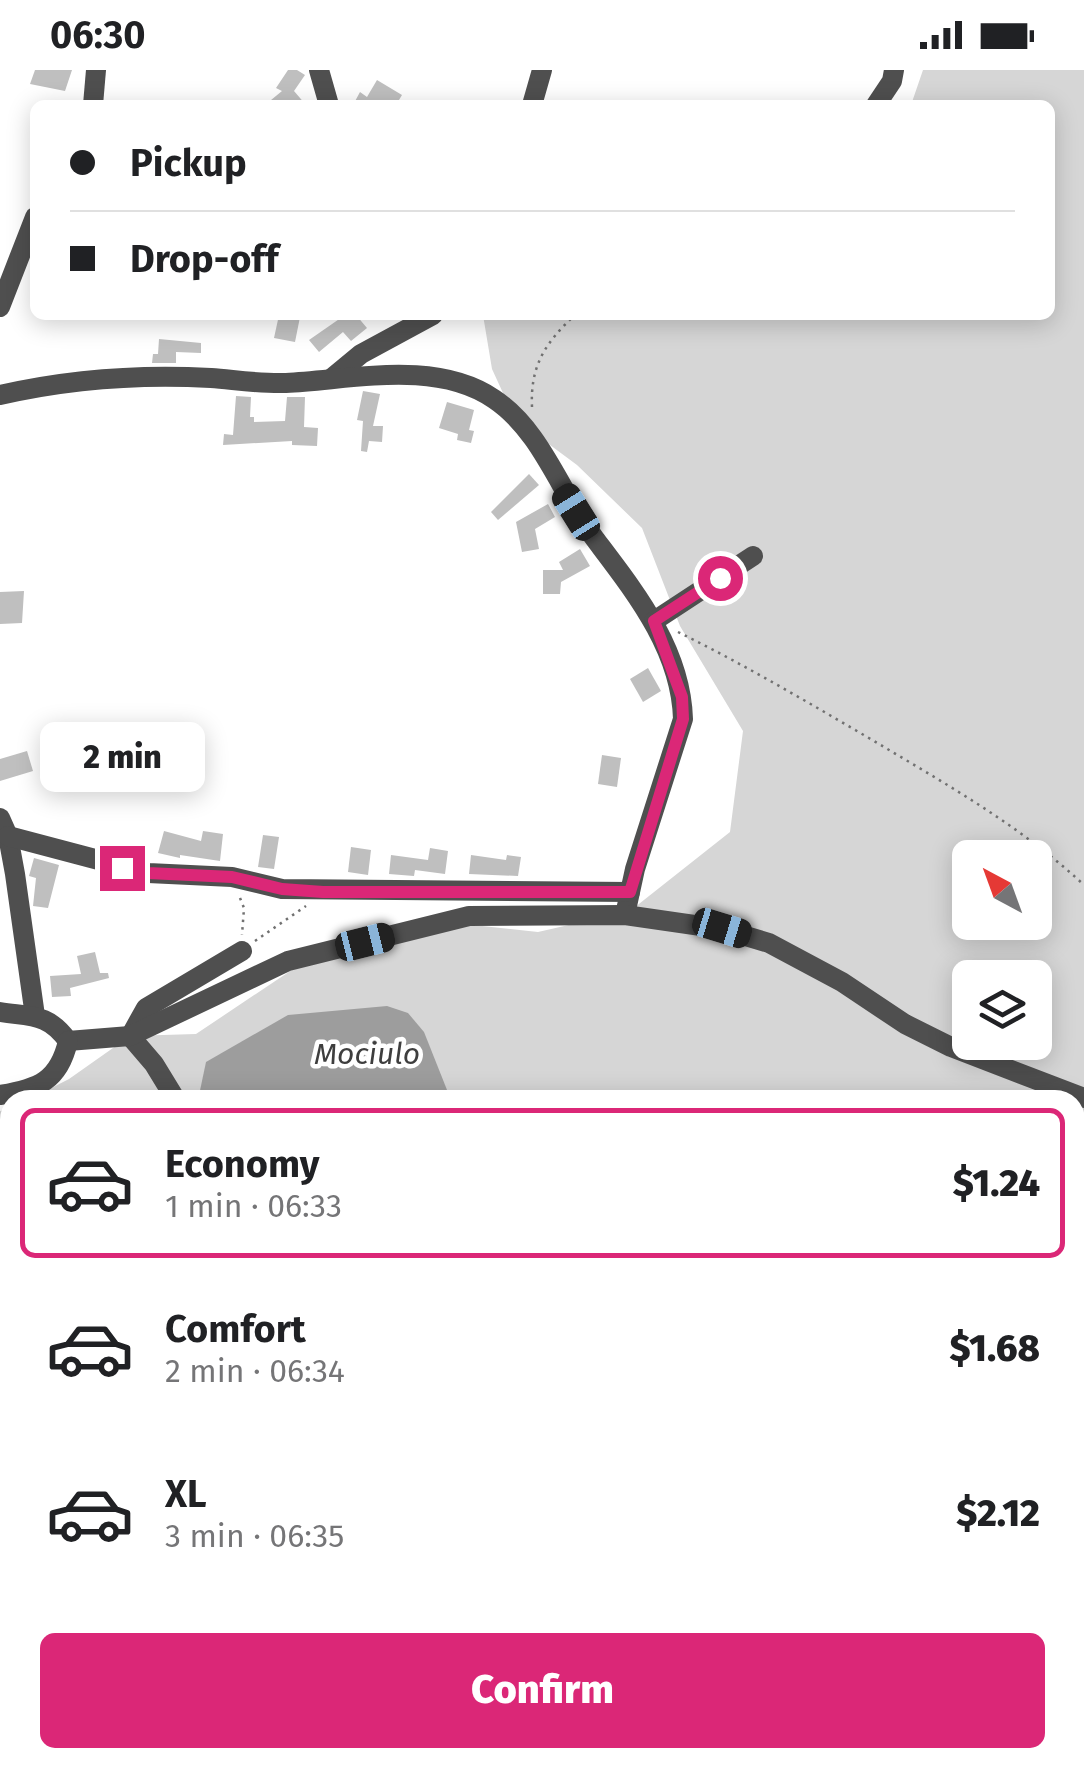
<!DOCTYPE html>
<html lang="en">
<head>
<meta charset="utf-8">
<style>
	:root { --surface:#fff; --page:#f6f6f6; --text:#202124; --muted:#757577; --line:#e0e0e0; --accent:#db2777 }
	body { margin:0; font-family:"Fira Sans",sans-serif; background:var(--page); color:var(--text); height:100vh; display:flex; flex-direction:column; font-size:38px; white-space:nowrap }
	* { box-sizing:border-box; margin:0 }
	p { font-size:32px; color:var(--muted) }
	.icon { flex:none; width:55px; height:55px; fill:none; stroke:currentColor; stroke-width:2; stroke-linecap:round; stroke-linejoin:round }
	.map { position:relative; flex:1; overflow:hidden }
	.sheet { position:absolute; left:0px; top:1020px; width:1085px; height:678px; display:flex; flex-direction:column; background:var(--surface); border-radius:30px 30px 0 0; box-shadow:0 5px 25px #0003 }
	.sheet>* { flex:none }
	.guide { position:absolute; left:30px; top:30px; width:1025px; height:220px; border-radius:15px; box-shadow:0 5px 25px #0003; display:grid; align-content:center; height:220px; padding:0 40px; background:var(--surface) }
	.needle { width:65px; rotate:319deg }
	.tools { position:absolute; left:952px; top:770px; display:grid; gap:20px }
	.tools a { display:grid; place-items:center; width:100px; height:100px; border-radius:15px; background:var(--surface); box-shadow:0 5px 25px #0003; font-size:50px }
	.end { position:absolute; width:45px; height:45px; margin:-22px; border:12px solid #db2777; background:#fff; box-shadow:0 0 0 5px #fff }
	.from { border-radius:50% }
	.bubble { position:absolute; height:70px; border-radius:15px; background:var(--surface); box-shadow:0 5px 25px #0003; font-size:32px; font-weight:800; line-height:70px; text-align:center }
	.car { position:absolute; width:30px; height:60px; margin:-30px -15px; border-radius:12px; box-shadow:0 0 8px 2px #0007; background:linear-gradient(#222 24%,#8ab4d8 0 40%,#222 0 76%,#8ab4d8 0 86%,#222 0) }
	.guide b { display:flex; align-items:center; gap:35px; height:95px; font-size:38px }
	.guide b+b { border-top:2px solid var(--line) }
	.guide i { width:25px; height:25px; background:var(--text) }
	ul { padding:18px 0 0; list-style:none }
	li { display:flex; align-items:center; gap:30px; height:150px; margin:0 20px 15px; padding:0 20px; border:5px solid transparent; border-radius:15px }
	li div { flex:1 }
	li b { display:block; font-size:38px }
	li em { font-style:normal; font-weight:800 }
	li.selected { border-color:var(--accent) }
	li>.icon { width:90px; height:90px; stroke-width:1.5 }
	.button { display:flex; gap:20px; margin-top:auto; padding:20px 40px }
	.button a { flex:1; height:115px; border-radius:15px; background:var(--accent); color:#fff; font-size:40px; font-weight:800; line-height:115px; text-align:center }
	.status { display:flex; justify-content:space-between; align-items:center; height:70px; padding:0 50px; background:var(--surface); direction:ltr }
	.status svg { height:28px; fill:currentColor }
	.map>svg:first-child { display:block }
</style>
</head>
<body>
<div class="status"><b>06:30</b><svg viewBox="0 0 49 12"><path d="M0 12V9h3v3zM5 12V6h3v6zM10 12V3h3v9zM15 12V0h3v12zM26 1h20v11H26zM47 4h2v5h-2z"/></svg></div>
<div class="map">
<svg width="1084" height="1696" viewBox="0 0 1084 1696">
	<rect width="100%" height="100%" fill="#fff"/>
	<g fill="#d6d6d6" fill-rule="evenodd">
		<path d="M923 0H1084V1402L1075 1409V1030H28L69 1009 130 966 196 964 335 871 427 850 538 862 630 841 730 762 743 661 680 556 642 458 577 395 515 349 492 299 483 245H1050V35H911ZM970 788H1035V852H970ZM970 908H1035V972H970Z"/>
		<polygon points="10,1039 10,1436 0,1427 0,1041"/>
	</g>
	<polygon fill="#9d9d9d" points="387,936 408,943 424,962 451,1030 198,1030 206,992 288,945"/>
	<g fill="#bfbfbf">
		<polygon points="35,0 72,0 65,21 30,14"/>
		<polygon points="288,0 297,0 305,5 294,21 306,35 265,35 282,21 276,18"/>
		<polygon points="377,10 402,25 396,35 353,35 360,22 367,27"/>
		<polygon points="279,245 300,247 295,272 274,268"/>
		<polygon points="345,245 356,245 367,258 351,271 343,262 319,282 309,270"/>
		<polygon points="159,269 201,273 201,283 176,282 176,293 152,293 153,284 158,284"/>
		<polygon points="363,321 380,324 373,356 383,356 382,372 369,371 367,382 361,381 363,351 357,350"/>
		<polygon points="236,326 251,327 250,347 254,347 254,352 285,351 287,327 305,327 304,357 318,358 317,376 292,375 292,371 223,375 224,364 233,365"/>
		<polygon points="447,332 474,340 469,360 474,361 471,373 457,370 458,364 439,358"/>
		<polygon points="529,404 539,415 498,450 491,442"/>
		<polygon points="548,434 555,447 535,459 539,479 522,482 516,452"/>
		<polygon points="580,479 590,496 561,512 560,524 543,524 543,500 563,500 559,492"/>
		<polygon points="24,521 22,553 0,554 0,522"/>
		<polygon points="648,598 661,621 643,632 630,609"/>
		<polygon points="27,681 33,701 0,711 0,689"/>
		<polygon points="602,685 621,688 617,717 598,714"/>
		<polygon points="164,761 201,771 203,761 223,764 220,791 180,785 180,788 158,783"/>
		<polygon points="263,765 279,767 274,799 258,797"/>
		<polygon points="351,777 371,780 368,805 348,802"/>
		<polygon points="430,778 448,781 445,804 415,800 414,806 389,804 391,785 428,790"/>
		<polygon points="471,785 506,790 507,785 521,787 518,806 469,804"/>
		<polygon points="34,788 59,795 48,838 33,836 36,808 29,806"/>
		<polygon points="95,882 100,903 108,903 109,908 70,918 71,926 52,927 50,906 81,904 77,886"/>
	</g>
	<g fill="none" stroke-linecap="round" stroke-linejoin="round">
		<g stroke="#717171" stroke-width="2.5" stroke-dasharray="2.5 5" stroke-linecap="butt">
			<path d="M532 337C530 295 546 272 575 245"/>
			<path d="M678 562C745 595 809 633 874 671 946 714 1022 757 1084 815"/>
			<polyline points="240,828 244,838 242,865"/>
			<polyline points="255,871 306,836"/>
			<polyline points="0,1635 10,1616"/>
			<polyline points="112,1696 113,1688"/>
		</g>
		<g stroke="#4f4f4f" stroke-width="20">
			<polyline points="319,0 329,35"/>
			<polyline points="93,35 96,0"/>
			<polyline points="532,35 542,0"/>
			<polyline points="876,35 892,11 894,0"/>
			<polyline points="0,237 35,147"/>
			<polyline points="332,308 361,284 433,245"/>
			<path d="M0 325C70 309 140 304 211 308 236 310 261 314 286 313 352 310 435 289 494 329 542 361 561 424 595 469 635 522 681 579 683 649L635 799 625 845"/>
			<polyline points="654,551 753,486"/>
			<polyline points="0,748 8,766 15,804 35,946"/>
			<polyline points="8,766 148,803 232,807 282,819 630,822"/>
			<path d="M0 942C31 947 48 943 68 971"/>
			<polyline points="131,965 146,938 242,881"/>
			<polyline points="130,966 154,994 176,1030"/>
			<polyline points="68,971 130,966 288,891 469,846 625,845 722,859 769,873 842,912 905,954 951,977 1084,1028"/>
			<path d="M0 1025C38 1019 59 1011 68 971"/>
			<polyline points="0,1453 10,1481"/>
			<polyline points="16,1696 17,1688"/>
		</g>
	</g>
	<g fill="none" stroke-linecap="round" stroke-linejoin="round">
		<polyline stroke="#db2777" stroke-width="12" points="122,798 148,803 232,807 282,819 323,822 630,822 683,649 682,627 654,551 720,508"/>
	</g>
	<g text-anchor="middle" stroke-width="9" stroke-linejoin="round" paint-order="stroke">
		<g font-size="30" font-style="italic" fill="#3e3e3e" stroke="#fff">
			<text x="367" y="994">Mociulo</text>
		</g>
	</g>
</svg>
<div class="tools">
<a><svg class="needle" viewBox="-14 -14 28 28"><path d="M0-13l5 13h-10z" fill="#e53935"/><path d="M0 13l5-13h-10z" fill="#757577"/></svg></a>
<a><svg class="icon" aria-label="layers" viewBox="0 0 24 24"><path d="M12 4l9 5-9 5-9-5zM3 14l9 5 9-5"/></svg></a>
</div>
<i class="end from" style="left:720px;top:508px"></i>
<i class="end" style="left:122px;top:798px"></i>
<div class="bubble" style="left:40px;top:652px;width:165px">2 min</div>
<i class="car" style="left:576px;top:442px;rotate:328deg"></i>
<i class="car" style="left:722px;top:858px;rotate:107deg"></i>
<i class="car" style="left:365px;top:872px;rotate:76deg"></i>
<div class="guide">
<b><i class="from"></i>Pickup</b>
<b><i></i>Drop-off</b>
</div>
<section class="sheet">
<ul>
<li class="selected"><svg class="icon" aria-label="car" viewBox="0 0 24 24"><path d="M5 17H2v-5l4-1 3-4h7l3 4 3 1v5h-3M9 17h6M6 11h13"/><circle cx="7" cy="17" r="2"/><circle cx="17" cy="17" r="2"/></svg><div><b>Economy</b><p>1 min · 06:33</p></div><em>$1.24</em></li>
<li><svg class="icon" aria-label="car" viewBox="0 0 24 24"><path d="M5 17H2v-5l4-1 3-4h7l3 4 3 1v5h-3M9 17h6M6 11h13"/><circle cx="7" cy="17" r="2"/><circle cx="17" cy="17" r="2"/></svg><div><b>Comfort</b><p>2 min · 06:34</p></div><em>$1.68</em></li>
<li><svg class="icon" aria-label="car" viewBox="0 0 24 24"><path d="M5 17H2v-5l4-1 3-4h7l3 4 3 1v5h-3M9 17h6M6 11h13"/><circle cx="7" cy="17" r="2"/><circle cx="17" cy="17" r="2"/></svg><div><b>XL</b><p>3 min · 06:35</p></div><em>$2.12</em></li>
</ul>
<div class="button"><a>Confirm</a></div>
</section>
</div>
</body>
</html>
